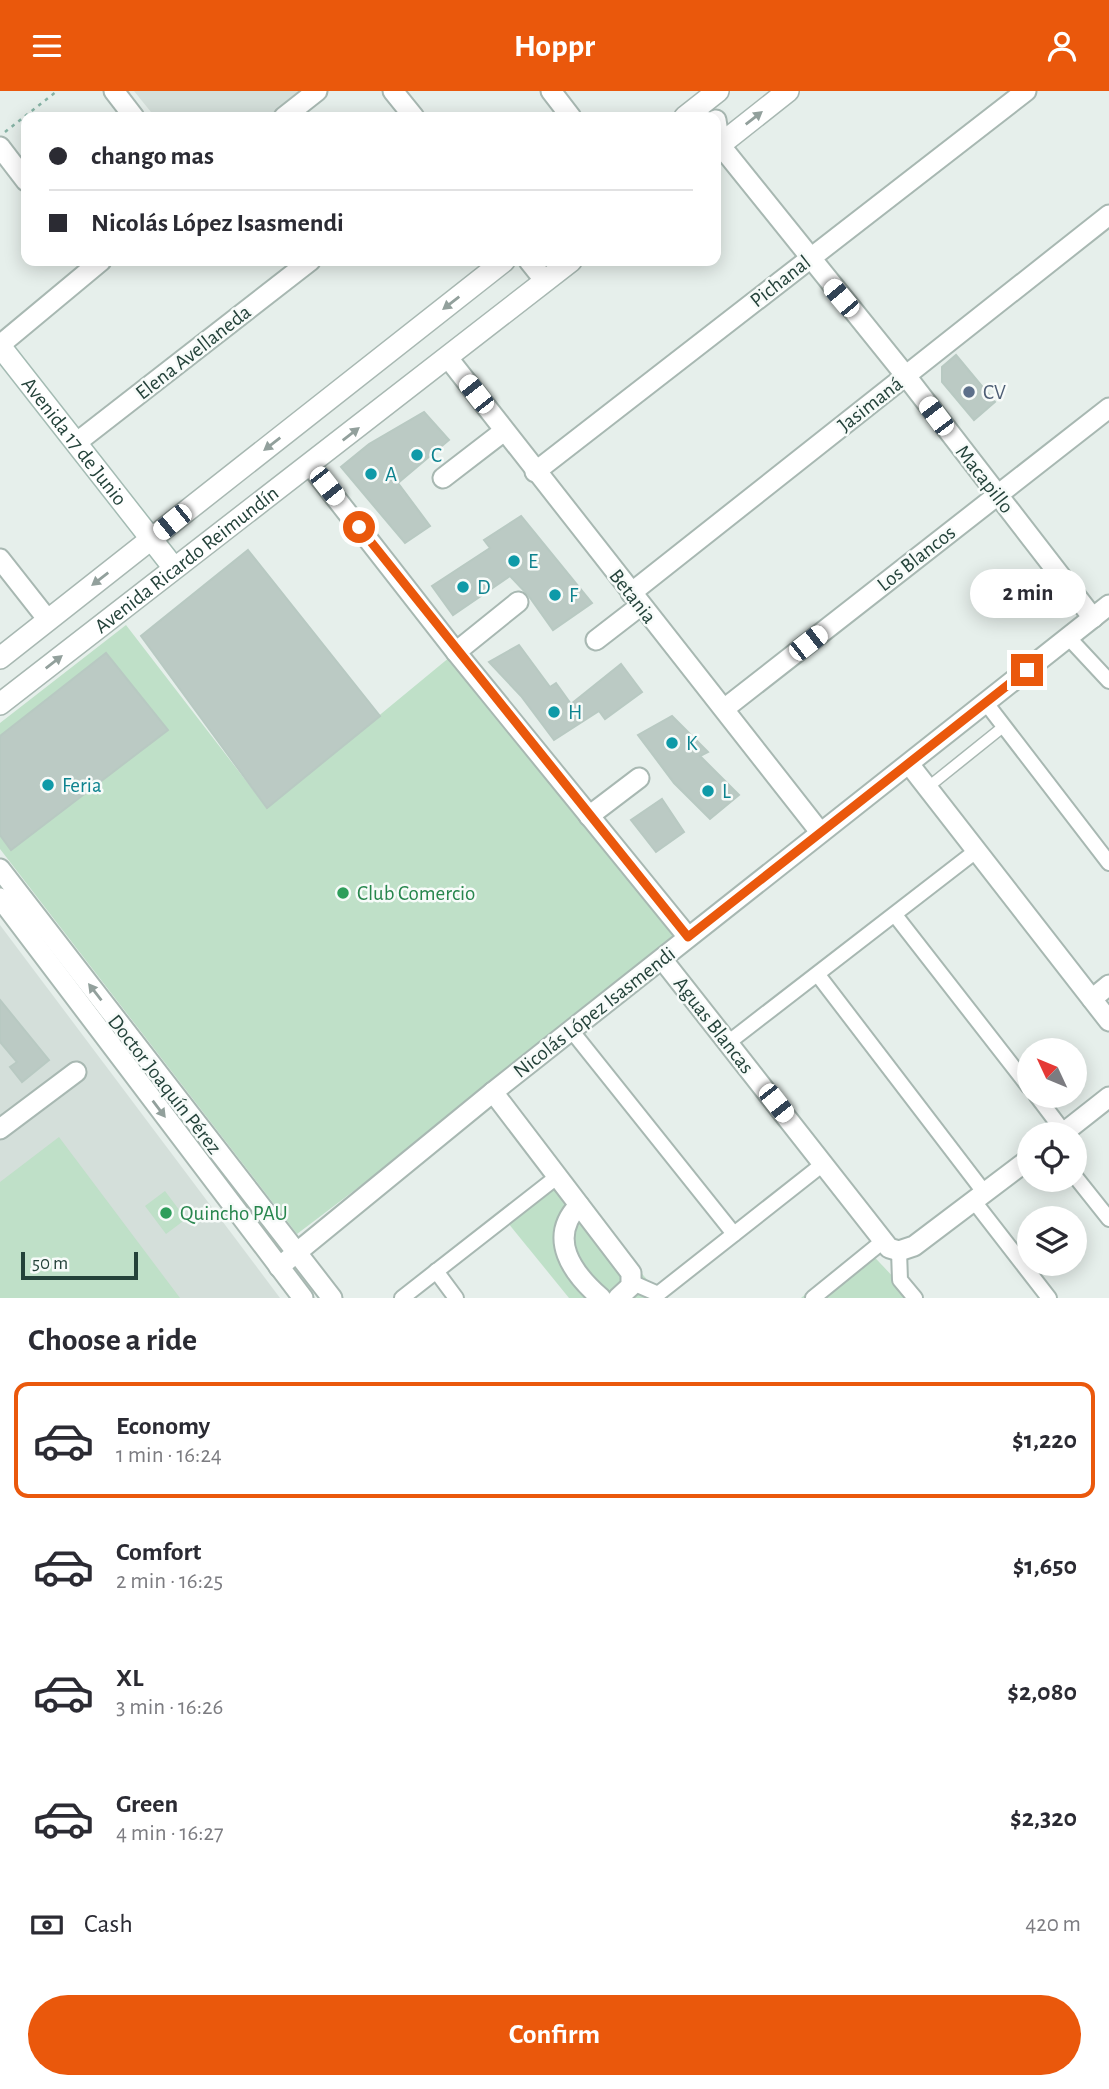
<!DOCTYPE html>
<html lang="en">
<head>
<meta charset="utf-8">
<style>
	:root { --surface:#fff; --page:#f2f2f3; --text:#2b2b33; --muted:#7c7c81; --line:#e1e1e2; --accent:#ea580c }
	body { margin:0; font-family:"Alegreya Sans",sans-serif; background:var(--page); color:var(--text); height:100vh; display:flex; flex-direction:column; font-size:26px; white-space:nowrap }
	* { box-sizing:border-box; margin:0 }
	p { font-size:23px; color:var(--muted) }
	.icon { flex:none; width:38px; height:38px; fill:none; stroke:currentColor; stroke-width:2; stroke-linecap:round; stroke-linejoin:round }
	.map { position:relative; height:1207px; overflow:hidden }
	.sheet { display:flex; flex-direction:column; background:var(--surface); flex:1 }
	.sheet>* { flex:none }
	.banner { position:absolute; left:21px; top:21px; width:700px; height:154px; border-radius:14px; box-shadow:0 4px 18px #0003; display:grid; align-content:center; height:154px; padding:0 28px; background:var(--surface) }
	.needle { width:46px; rotate:314deg }
	.fabs { position:absolute; left:1017px; top:947px; display:grid; gap:14px }
	.fabs a { display:grid; place-items:center; width:70px; height:70px; border-radius:50%; background:var(--surface); box-shadow:0 4px 18px #0003; font-size:35px }
	.scale { position:absolute; left:21px; bottom:18px; width:117px; box-sizing:border-box; padding-left:7px; border:4px solid #24423a; border-top:0; font-size:19px; line-height:24px; white-space:nowrap; color:#24423a; -webkit-text-stroke:5px #f7fbf9; paint-order:stroke }
	.end { position:absolute; width:32px; height:32px; margin:-16px; border:9px solid #ea580c; background:#fff; box-shadow:0 0 0 4px #fff }
	.from { border-radius:50% }
	.bubble { position:absolute; height:49px; border-radius:24px; background:var(--surface); box-shadow:0 4px 18px #0003; font-size:23px; font-weight:700; line-height:49px; text-align:center }
	.car { position:absolute; width:21px; height:42px; margin:-21px -10px; border-radius:9px; box-shadow:0 0 5px 2px #0007; background:linear-gradient(#fff 24%,#345 0 40%,#fff 0 76%,#345 0 86%,#fff 0) }
	.banner b { display:flex; align-items:center; gap:24px; height:66px; font-size:26px }
	.banner b+b { border-top:2px solid var(--line) }
	.banner i { width:18px; height:18px; background:var(--text) }
	ul { padding:0; list-style:none }
	li { display:flex; align-items:center; gap:21px; height:116px; margin:0 14px 10px; padding:0 14px; border:4px solid transparent; border-radius:14px }
	li div { flex:1 }
	li b { display:block; font-size:26px }
	li em { font-style:normal; font-weight:700 }
	li.current { border-color:var(--accent) }
	li>.icon { width:63px; height:63px; stroke-width:1.5 }
	h2 { padding:0 28px; font-size:32px; line-height:84px }
	.pay { display:flex; align-items:center; gap:18px; height:77px; padding:0 28px; font-size:26px }
	.pay p { margin-inline-start:auto }
	.action { display:flex; gap:14px; margin-top:auto; padding:14px 28px }
	.action a { flex:1; height:80px; border-radius:42px; background:var(--accent); color:#fff; font-size:28px; font-weight:700; line-height:80px; text-align:center }
	header { display:flex; justify-content:space-between; align-items:center; height:91px; padding:0 28px; background:var(--accent); color:#fff; font-size:32px; font-weight:700 }
	.map>svg:first-child { display:block }
</style>
</head>
<body>
<header><svg class="icon" aria-label="menu" viewBox="0 0 24 24"><path d="M4 6h16M4 12h16M4 18h16"/></svg>Hoppr<svg class="icon" aria-label="person" viewBox="0 0 24 24"><circle cx="12" cy="8" r="4"/><path d="M4 21q1-7 8-7t8 7"/></svg></header>
<div class="map">
<svg width="1109" height="1207" viewBox="0 0 1109 1207">
	<rect width="100%" height="100%" fill="#e6efeb"/>
	<g fill="#d4dfda">
		<polygon points="134,0 305,0 271,26 155,26"/>
		<polygon points="0,834 280,1207 0,1207"/>
	</g>
	<g fill="#bfe0c8">
		<polygon points="126,534 267,717 456,561 688,846 297,1143 0,758 0,632"/>
		<polygon points="59,1046 180,1207 0,1207 0,1091"/>
		<polygon points="560,1088 663,1207 569,1207 504,1127"/>
		<polygon points="165,1100 186,1128 166,1143 145,1115"/>
		<polygon points="864,1155 913,1207 801,1207"/>
	</g>
	<g fill="#bbcac4" stroke="#b8c9c2" stroke-width="2">
		<polygon points="956,264 995,311 974,329 942,291 942,276"/>
		<polygon points="424,321 449,349 398,392 430,435 405,452 341,376 369,353"/>
		<polygon points="521,425 592,512 553,539 528,504 510,485 453,524 432,495 490,457 484,449"/>
		<polygon points="248,459 380,625 267,717 141,545"/>
		<polygon points="519,554 550,596 556,592 571,613 621,573 642,601 605,628 599,620 554,649 521,605 489,571"/>
		<polygon points="106,562 168,639 11,759 0,744 0,645"/>
		<polygon points="672,625 708,661 700,665 739,704 710,728 674,692 638,644"/>
		<polygon points="662,708 684,741 656,761 631,729"/>
		<polygon points="0,909 49,969 22,991 10,976 17,971 0,951"/>
	</g>
	<g fill="none" stroke-linecap="round" stroke-linejoin="round">
		<g stroke="#a8b8b2" stroke-width="13">
			<polyline id="service" points="927,697 1003,636"/>
		</g>
		<g stroke="#a8b8b2" stroke-width="18">
			<g id="pedestrian">
				<polyline points="1068,546 1109,590"/>
				<polyline points="986,612 1109,772"/>
				<polyline points="895,824 1029,996"/>
				<polyline points="818,884 984,1101"/>
				<polyline points="571,939 734,1143"/>
				<polyline points="729,951 976,760"/>
				<polyline points="1036,1004 1064,1041"/>
				<polyline points="1074,1084 1109,1128"/>
				<polyline points="973,1109 1049,1207"/>
				<polyline points="899,1160 900,1189 915,1207"/>
				<polyline points="436,1180 456,1207"/>
				<polyline points="633,1192 658,1203 823,1073"/>
				<polyline points="402,1207 558,1085"/>
				<polyline points="813,1207 882,1151"/>
			</g>
		</g>
		<g stroke="#a8b8b2" stroke-width="23">
			<g id="minor">
				<polyline points="114,0 134,26"/>
				<polyline points="393,0 414,26"/>
				<polyline points="551,0 571,26"/>
				<polyline points="284,26 317,0"/>
				<polyline points="716,29 720,54 906,285 1093,527"/>
				<polyline points="0,56 26,90"/>
				<polyline points="529,170 545,190"/>
				<polyline points="0,254 101,170"/>
				<polyline points="448,267 820,741"/>
				<polyline points="76,352 310,170"/>
				<polyline points="310,374 456,561 688,846"/>
				<polyline points="535,381 1026,0"/>
				<polyline points="443,387 504,340"/>
				<polyline points="0,468 48,529"/>
				<polyline points="631,502 1109,124"/>
				<polyline points="596,549 640,515"/>
				<polyline points="456,561 518,511"/>
				<polyline points="724,618 1109,317"/>
				<polyline points="909,673 1109,930"/>
				<polyline points="589,725 639,687"/>
				<polyline points="0,778 332,1207"/>
				<polyline points="0,807 303,1207"/>
				<polyline points="662,868 889,1157 899,1160 914,1155 1029,1068"/>
				<polyline points="1092,908 1109,894"/>
				<polyline points="493,1001 631,1182 631,1195 618,1207"/>
				<polyline points="0,1038 76,981"/>
				<polyline points="1062,1043 1109,1006"/>
				<path d="M579 1114C547 1147 572 1182 601 1207"/>
				<polyline points="279,1176 493,1001 1109,514"/>
			</g>
		</g>
		<g stroke="#a8b8b2" stroke-width="24">
			<g id="tertiary">
				<polyline points="685,26 718,0"/>
				<polyline points="716,57 788,0"/>
				<polyline points="0,567 504,170"/>
				<path id="s1" d="M0 613 571 170"/>
			</g>
		</g>
		<g stroke="#a4bbb3" stroke-width="24">
			<g id="secondary">
				<path id="s2" d="M0 255 174 477"/>
			</g>
		</g>
		<polyline stroke="#86b3a5" stroke-width="2.5" stroke-dasharray="3.5 5" stroke-linecap="butt" points="5,41 57,0"/>
		<use href="#service" stroke="#fff" stroke-width="10"/>
		<use href="#pedestrian" stroke="#fff" stroke-width="14"/>
		<use href="#minor" stroke="#fff" stroke-width="19"/>
		<use href="#tertiary" stroke="#fff" stroke-width="21"/>
		<use href="#secondary" stroke="#fff" stroke-width="21"/>
	</g>
	<defs><path id="oneway-solid" d="M-6-.8H1V-3.2L6.5 0L1 3.2V.8H-6Z" transform="scale(1.75)"/></defs>
	<g fill="#92a09c">
		<use href="#oneway-solid" transform="translate(754 27) rotate(-38)"/>
		<use href="#oneway-solid" transform="translate(451 212) rotate(142)"/>
		<use href="#oneway-solid" transform="translate(351 343) rotate(-38)"/>
		<use href="#oneway-solid" transform="translate(272 353) rotate(142)"/>
		<use href="#oneway-solid" transform="translate(100 488) rotate(142)"/>
		<use href="#oneway-solid" transform="translate(54 571) rotate(-38)"/>
		<use href="#oneway-solid" transform="translate(95 901) rotate(-128)"/>
		<use href="#oneway-solid" transform="translate(159 1018) rotate(53)"/>
	</g>
	<g fill="none" stroke-linecap="round" stroke-linejoin="round">
		<polyline stroke="#ea580c" stroke-width="9" points="359,436 688,846 1027,579"/>
	</g>
	<circle fill="#5c6f8a" stroke="#f7fbf9" stroke-width="2.5" cx="969" cy="301" r="7"/>
	<g fill="#0f9aa8" stroke="#f7fbf9" stroke-width="2.5">
		<circle cx="417" cy="364" r="7"/>
		<circle cx="371" cy="383" r="7"/>
		<circle cx="514" cy="470" r="7"/>
		<circle cx="463" cy="496" r="7"/>
		<circle cx="555" cy="504" r="7"/>
		<circle cx="554" cy="621" r="7"/>
		<circle cx="672" cy="652" r="7"/>
		<circle cx="48" cy="694" r="7"/>
		<circle cx="708" cy="700" r="7"/>
	</g>
	<g fill="#2e9e5b" stroke="#f7fbf9" stroke-width="2.5">
		<circle cx="343" cy="802" r="7"/>
		<circle cx="166" cy="1122" r="7"/>
	</g>
	<g text-anchor="middle" stroke-width="5" stroke-linejoin="round" paint-order="stroke">
		<g font-size="21" fill="#24423a" stroke="#f7fbf9">
			<text transform="translate(780 190) rotate(-38)" y="7">Pichanal</text>
			<text transform="translate(193 261) rotate(-38)" y="7">Elena Avellaneda</text>
			<text transform="translate(870 313) rotate(-38)" y="7">Jasimaná</text>
			<text dy="7" stroke="none"><textPath href="#s2" startOffset="121">Avenida 17 de Junio</textPath></text>
			<text transform="translate(985 388) rotate(52)" y="7">Macapillo</text>
			<text transform="translate(916 467) rotate(-38)" y="7">Los Blancos</text>
			<text dy="7" stroke="none"><textPath href="#s1" startOffset="236">Avenida Ricardo Reimundín</textPath></text>
			<text transform="translate(633 505) rotate(52)" y="7">Betania</text>
			<text transform="translate(594 921) rotate(-38)" y="7">Nicolás López Isasmendi</text>
			<text transform="translate(714 934) rotate(52)" y="7">Aguas Blancas</text>
			<text transform="translate(165 993) rotate(52)" y="7">Doctor Joaquín Pérez</text>
		</g>
		<g font-size="21" fill="#4e5e75" stroke="#f7fbf9" text-anchor="start">
			<text x="983" y="308">CV</text>
		</g>
		<g font-size="21" fill="#0d838f" stroke="#f7fbf9" text-anchor="start">
			<text x="431" y="371">C</text>
			<text x="385" y="390">A</text>
			<text x="528" y="477">E</text>
			<text x="477" y="503">D</text>
			<text x="569" y="511">F</text>
			<text x="568" y="628">H</text>
			<text x="686" y="659">K</text>
			<text x="62" y="701">Feria</text>
			<text x="722" y="707">L</text>
		</g>
		<g font-size="21" fill="#27864d" stroke="#f7fbf9" text-anchor="start">
			<text x="357" y="809">Club Comercio</text>
			<text x="180" y="1129">Quincho PAU</text>
		</g>
	</g>
</svg>
<div class="fabs">
<a><svg class="needle" viewBox="-14 -14 28 28"><path d="M0-13l5 13h-10z" fill="#e53935"/><path d="M0 13l5-13h-10z" fill="#7c7c81"/></svg></a>
<a><svg class="icon" aria-label="locate" viewBox="0 0 24 24"><circle cx="12" cy="12" r="6"/><path d="M12 2v4M12 18v4M2 12h4M18 12h4"/></svg></a>
<a><svg class="icon" aria-label="layers" viewBox="0 0 24 24"><path d="M12 4l9 5-9 5-9-5zM3 14l9 5 9-5"/></svg></a>
</div>
<div class="scale">50 m</div>
<i class="end from" style="left:359px;top:436px"></i>
<i class="end" style="left:1027px;top:579px"></i>
<div class="bubble" style="left:970px;top:478px;width:116px">2 min</div>
<i class="car" style="left:841px;top:207px;rotate:320deg"></i>
<i class="car" style="left:476px;top:303px;rotate:322deg"></i>
<i class="car" style="left:936px;top:325px;rotate:323deg"></i>
<i class="car" style="left:327px;top:395px;rotate:142deg"></i>
<i class="car" style="left:172px;top:431px;rotate:231deg"></i>
<i class="car" style="left:808px;top:552px;rotate:52deg"></i>
<i class="car" style="left:776px;top:1012px;rotate:142deg"></i>
<div class="banner">
<b><i class="from"></i>chango mas</b>
<b><i></i>Nicolás López Isasmendi</b>
</div>
</div>
<section class="sheet">
<h2>Choose a ride</h2>
<ul>
<li class="current"><svg class="icon" aria-label="car" viewBox="0 0 24 24"><path d="M5 17H2v-5l4-1 3-4h7l3 4 3 1v5h-3M9 17h6M6 11h13"/><circle cx="7" cy="17" r="2"/><circle cx="17" cy="17" r="2"/></svg><div><b>Economy</b><p>1 min · 16:24</p></div><em>$1,220</em></li>
<li><svg class="icon" aria-label="car" viewBox="0 0 24 24"><path d="M5 17H2v-5l4-1 3-4h7l3 4 3 1v5h-3M9 17h6M6 11h13"/><circle cx="7" cy="17" r="2"/><circle cx="17" cy="17" r="2"/></svg><div><b>Comfort</b><p>2 min · 16:25</p></div><em>$1,650</em></li>
<li><svg class="icon" aria-label="car" viewBox="0 0 24 24"><path d="M5 17H2v-5l4-1 3-4h7l3 4 3 1v5h-3M9 17h6M6 11h13"/><circle cx="7" cy="17" r="2"/><circle cx="17" cy="17" r="2"/></svg><div><b>XL</b><p>3 min · 16:26</p></div><em>$2,080</em></li>
<li><svg class="icon" aria-label="car" viewBox="0 0 24 24"><path d="M5 17H2v-5l4-1 3-4h7l3 4 3 1v5h-3M9 17h6M6 11h13"/><circle cx="7" cy="17" r="2"/><circle cx="17" cy="17" r="2"/></svg><div><b>Green</b><p>4 min · 16:27</p></div><em>$2,320</em></li>
</ul>
<div class="pay"><svg class="icon" aria-label="cash" viewBox="0 0 24 24"><path d="M3 7h18v10H3z"/><circle cx="12" cy="12" r="2"/></svg>Cash<p>420 m</p></div>
<div class="action"><a>Confirm</a></div>
</section>
</body>
</html>
